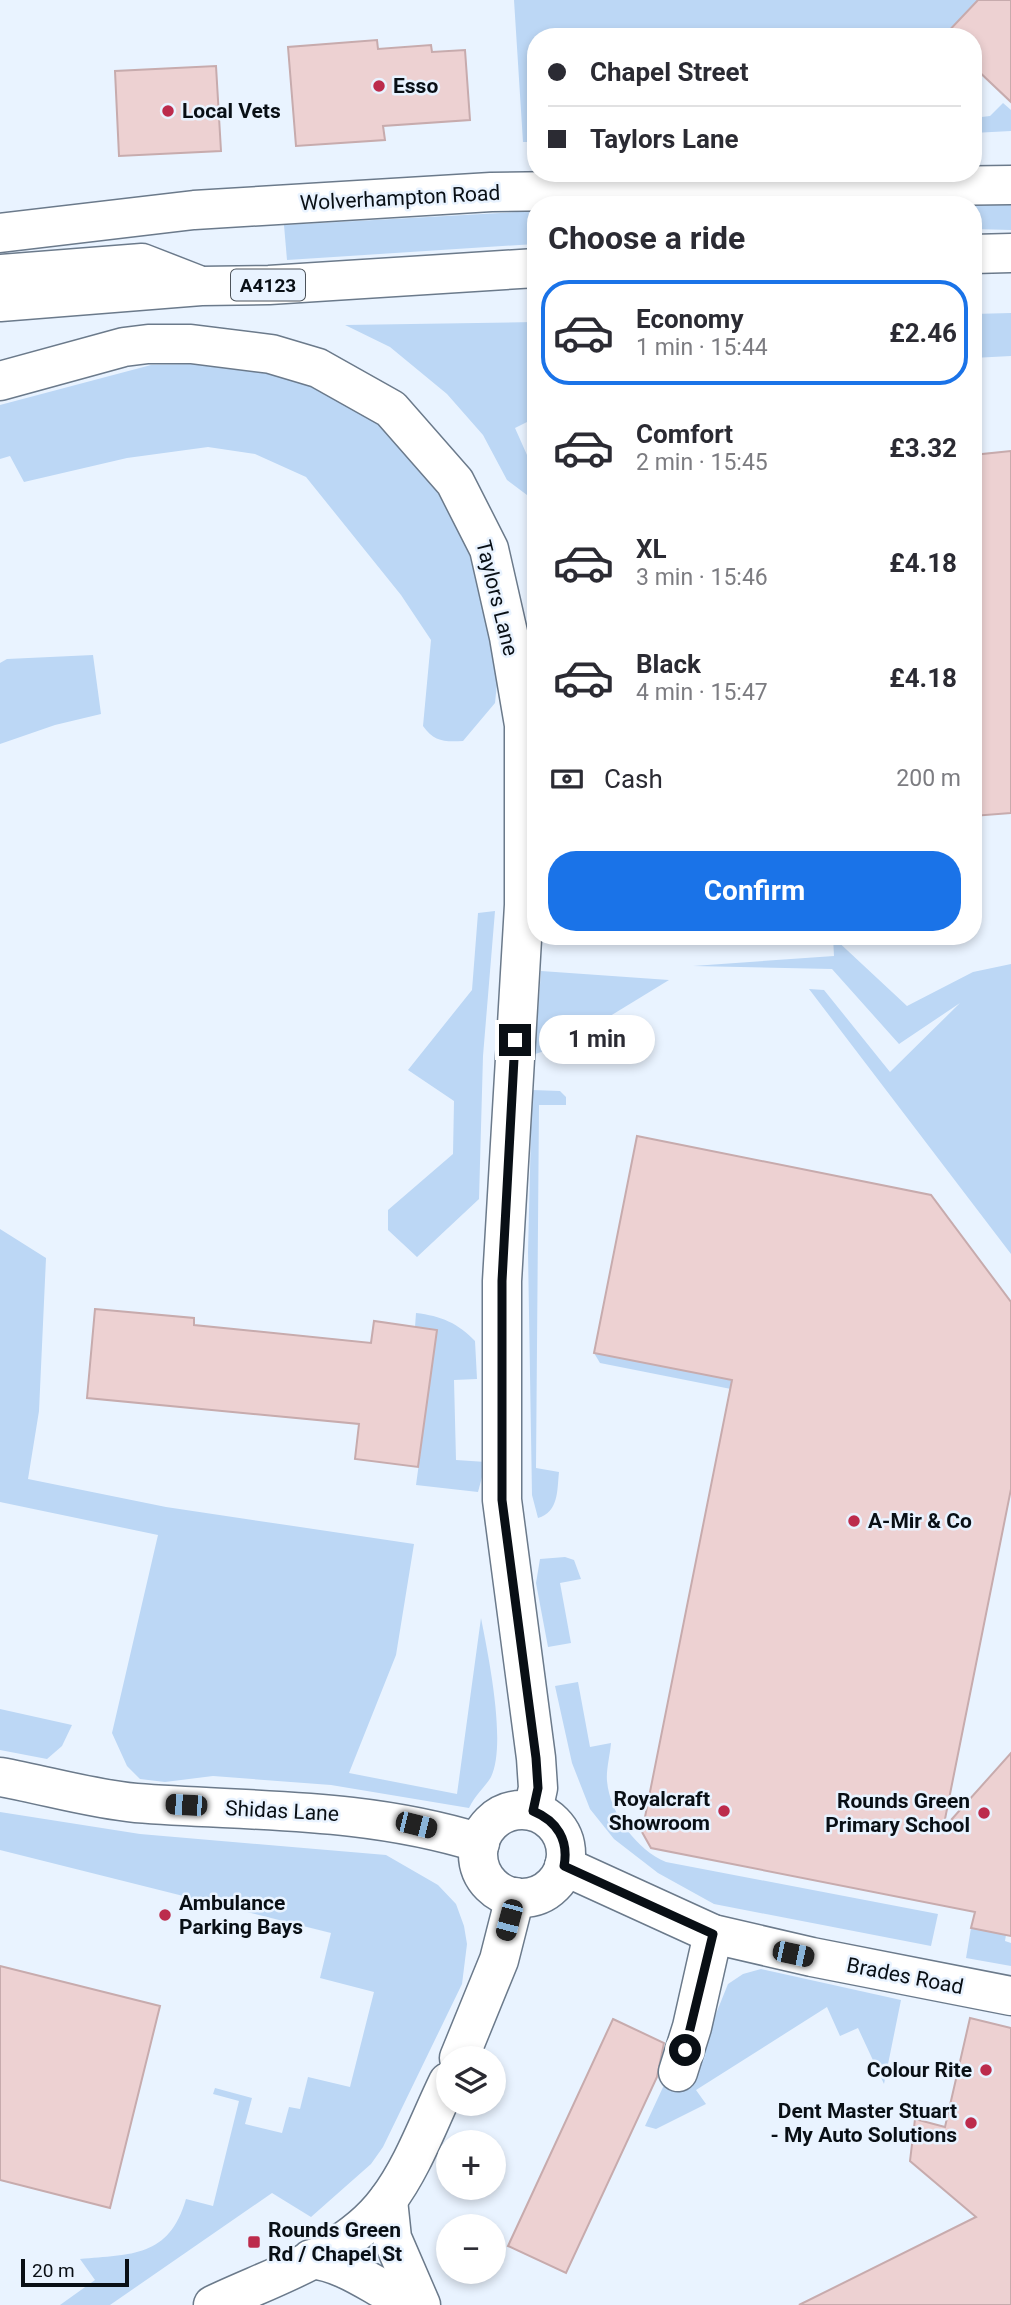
<!DOCTYPE html>
<html lang="en">
<head>
<meta charset="utf-8">
<style>
	:root { --surface:#fff; --page:#f2f2f3; --text:#2b2b33; --muted:#7c7c81; --line:#e1e1e2; --accent:#1a73e8 }
	body { margin:0; font-family:Roboto,sans-serif; background:var(--page); color:var(--text); height:100vh; display:flex; flex-direction:column; font-size:26px; white-space:nowrap }
	* { box-sizing:border-box; margin:0 }
	p { font-size:23px; color:var(--muted) }
	.icon { flex:none; width:38px; height:38px; fill:none; stroke:currentColor; stroke-width:2; stroke-linecap:round; stroke-linejoin:round }
	.map { position:relative; flex:1; overflow:hidden }
	.drawer { position:absolute; left:527px; top:196px; width:455px; height:749px; display:flex; flex-direction:column; background:var(--surface); border-radius:28px; box-shadow:0 4px 10px #0003 }
	.drawer>* { flex:none }
	.banner { position:absolute; left:527px; top:28px; width:455px; height:154px; border-radius:28px; box-shadow:0 4px 10px #0003; display:grid; align-content:center; height:154px; padding:0 21px; background:var(--surface) }
	.fabs { position:absolute; left:436px; top:2046px; display:grid; gap:14px }
	.fabs a { display:grid; place-items:center; width:70px; height:70px; border-radius:50%; background:var(--surface); box-shadow:0 4px 10px #0003; font-size:35px }
	.scale { position:absolute; left:21px; bottom:18px; width:108px; box-sizing:border-box; padding-left:7px; border:4px solid #090f15; border-top:0; font-size:19px; line-height:24px; white-space:nowrap; color:#090f15; -webkit-text-stroke:5px #e9f3ff; paint-order:stroke }
	.end { position:absolute; width:32px; height:32px; margin:-16px; border:9px solid #090f15; background:#fff; box-shadow:0 0 0 4px #fff }
	.from { border-radius:50% }
	.bubble { position:absolute; height:49px; border-radius:24px; background:var(--surface); box-shadow:0 4px 10px #0003; font-size:23px; font-weight:700; line-height:49px; text-align:center }
	.car { position:absolute; width:21px; height:42px; margin:-21px -10px; border-radius:9px; box-shadow:0 0 5px 2px #0007; background:linear-gradient(#222 24%,#8ab4d8 0 40%,#222 0 76%,#8ab4d8 0 86%,#222 0) }
	.banner b { display:flex; align-items:center; gap:24px; height:66px; font-size:26px }
	.banner b+b { border-top:2px solid var(--line) }
	.banner i { width:18px; height:18px; background:var(--text) }
	ul { padding:0; list-style:none }
	li { display:flex; align-items:center; gap:21px; height:105px; margin:0 14px 10px; padding:0 7px; border:4px solid transparent; border-radius:28px }
	li div { flex:1 }
	li b { display:block; font-size:26px }
	li em { font-style:normal; font-weight:700 }
	li.on { border-color:var(--accent) }
	li>.icon { width:63px; height:63px; stroke-width:1.5 }
	h2 { padding:0 21px; font-size:32px; line-height:84px }
	.pay { display:flex; align-items:center; gap:18px; height:77px; padding:0 21px; font-size:26px }
	.pay p { margin-inline-start:auto }
	.cta { display:flex; gap:14px; margin-top:auto; padding:14px 21px }
	.cta a { flex:1; height:80px; border-radius:28px; background:var(--accent); color:#fff; font-size:28px; font-weight:700; line-height:80px; text-align:center }
	.map>svg:first-child { display:block }
</style>
</head>
<body>
<div class="map">
<svg width="1011" height="2305" viewBox="0 0 1011 2305">
	<rect width="100%" height="100%" fill="#e9f3ff"/>
	<g fill="#bcd7f5">
		<polygon points="514,0 979,0 949,37 536,37 535,142 523,142"/>
		<polygon points="1003,103 1011,110 1011,131 973,133 973,118 990,116"/>
		<polygon points="1011,203 1011,230 973,229 973,205"/>
		<polygon points="535,211 535,244 287,260 284,225"/>
		<polygon points="1011,313 1011,356 973,358 973,314"/>
		<polygon points="535,322 535,418 515,428 535,473 535,501 507,480 483,435 447,394 390,347 345,325"/>
		<path d="M200 364 298 377 382 421 436 483 463 527 498 674 495 703 463 741C445 742 434 742 423 726L431 640 401 595 306 477 255 454 208 447 127 458 24 482 10 456 0 459V405L151 365Z"/>
		<polygon points="93,655 101,714 55,725 0,744 0,663 7,659"/>
		<polygon points="495,911 483,1056 479,1199 417,1257 388,1230 388,1210 453,1154 454,1101 408,1070 472,990 478,913"/>
		<polygon points="833,937 907,1006 973,972 1011,964 1011,1254 809,989 824,990 890,1072 960,1003 899,1044 832,969 693,966 834,956"/>
		<polygon points="541,971 669,980 561,1046 535,1054"/>
		<path d="M532 1090 560 1091 566 1097V1105H539L536 1468 559 1472C557 1490 559 1512 538 1518L532 1495 528 1252Z"/>
		<path d="M0 1229 46 1258 39 1411 28 1479 166 1507 414 1544 396 1655 349 1773 457 1794 481 1618C488 1654 507 1744 491 1777 486 1786 475 1795 469 1808L331 1785 213 1776 165 1782 140 1779 127 1766 112 1733 158 1535 0 1502Z"/>
		<path d="M416 1313C441 1316 458 1323 475 1341L477 1379 454 1380 456 1460 486 1462 478 1492 416 1485 437 1330 415 1327Z"/>
		<polygon points="594,1353 732,1380 731,1389 600,1363"/>
		<polygon points="565,1557 574,1560 581,1579 560,1583 571,1643 548,1647 536,1583 540,1559"/>
		<path d="M578 1682 590 1747 611 1743C610 1755 606 1770 607 1781 610 1814 637 1850 666 1862L938 1914 931 1946 714 1904 658 1873 614 1839 590 1809 572 1763 555 1686Z"/>
		<polygon points="0,1709 72,1725 62,1746 47,1759 0,1750"/>
		<path d="M0 1812 140 1834 386 1855 438 1885 456 1904 464 1926 467 1944 462 1984 383 2147 371 2164 311 2217 272 2193 110 2305H60L95 2280 80 2259C131 2254 169 2258 186 2199L213 2206 239 2101 213 2094 215 2088 252 2098 245 2124 282 2133 289 2107 300 2109 308 2077 350 2087 374 1992 320 1978 331 1933 0 1850Z"/>
		<polygon points="971,1928 1006,1935 1005,1941 1011,1943 1011,1966 966,1958"/>
		<polygon points="761,1969 901,2000 884,2084 858,2028 840,2036 827,2007 696,2090 706,2104 656,2129 645,2126 664,2085 686,2088 728,1984 743,1974"/>
	</g>
	<g fill="#edd1d2" stroke="#c7abad" stroke-width="2">
		<polygon points="978,0 1011,0 1011,102 973,66 973,37 943,37"/>
		<polygon points="377,40 378,49 431,45 432,52 465,50 470,120 383,126 385,140 296,146 288,47"/>
		<polygon points="216,66 221,151 119,156 115,71"/>
		<polygon points="1011,451 1011,813 973,816 973,455"/>
		<polygon points="637,1136 931,1195 1011,1302 1011,1489 943,1829 1011,1753 1011,1936 971,1928 975,1912 651,1848 642,1832 732,1380 594,1353"/>
		<polygon points="95,1309 194,1318 194,1325 371,1343 374,1321 437,1330 418,1467 355,1459 359,1424 87,1398"/>
		<polygon points="0,1966 160,2006 110,2208 0,2180"/>
		<polygon points="970,2018 1011,2028 1011,2305 799,2305 976,2217 910,2161 915,2119 945,2127"/>
		<polygon points="613,2019 664,2043 657,2077 566,2273 508,2246"/>
	</g>
	<g fill="none" stroke-linecap="round" stroke-linejoin="round">
		<g stroke="#6b7a8b" stroke-width="41">
			<g id="minor">
				<polyline points="0,381 124,347 148,344 191,344 271,354 318,368 391,409 455,482 489,549 509,637 524,725 524,905 502,1281 502,1500 536,1758 538,1788 533,1811"/>
				<path d="M0 1777C45 1785 91 1799 136 1803 255 1812 364 1807 480 1843"/>
				<circle cx="522" cy="1854" r="44"/>
				<polyline points="564,1866 713,1934 812,1957 1011,1996"/>
				<polyline points="459,2058 499,1960 515,1897"/>
				<polyline points="678,2072 692,2027 713,1934"/>
				<polyline points="388,2200 392,2238 421,2305"/>
				<path d="M311 2259C351 2264 378 2291 415 2305"/>
				<path d="M213 2305C271 2277 347 2255 387 2201 413 2167 429 2121 448 2082"/>
			</g>
		</g>
		<g stroke="#6b7a8b" stroke-width="41">
			<g id="highway">
				<polyline points="0,233 194,210 491,192 1011,185"/>
				<polyline points="973,254 1011,253"/>
				<polyline points="0,274 142,263 196,284"/>
				<polyline points="0,302 201,286 269,285 536,268"/>
			</g>
		</g>
		<use href="#minor" stroke="#fff" stroke-width="38"/>
		<use href="#highway" stroke="#fff" stroke-width="38"/>
	</g>
	<g fill="none" stroke-linecap="round" stroke-linejoin="round">
		<path stroke="#090f15" stroke-width="9" d="M515 1040 502 1281V1500L536 1758 538 1788 533 1811C557 1821 569 1840 564 1866L713 1934 685 2050"/>
	</g>
	<g fill="#bc2b4c" stroke="#e9f3ff" stroke-width="2.5">
		<circle cx="379" cy="86" r="7"/>
		<circle cx="168" cy="111" r="7"/>
		<circle cx="854" cy="1521" r="7"/>
		<circle cx="724" cy="1811" r="7"/>
		<circle cx="984" cy="1813" r="7"/>
		<circle cx="165" cy="1915" r="7"/>
		<circle cx="986" cy="2070" r="7"/>
		<circle cx="971" cy="2123" r="7"/>
		<rect x="247" y="2235" width="14" height="14" rx="3.5"/>
	</g>
	<g text-anchor="middle" stroke-width="5" stroke-linejoin="round" paint-order="stroke">
		<rect fill="#e9f3ff" stroke="#4c535b" stroke-width="2" x="231" y="269.5" width="74" height="31" rx="5"/>
		<g font-size="19" font-weight="bold" fill="#090f15">
			<text x="268" y="292">A4123</text>
		</g>
		<g font-size="21" font-weight="bold" fill="#090f15" stroke="#e9f3ff" text-anchor="start">
			<text x="393" y="93">Esso</text>
			<text x="182" y="118">Local Vets</text>
			<text x="868" y="1528">A-Mir &amp; Co</text>
			<text x="710" y="1806" text-anchor="end">Royalcraft<tspan x="710" dy="24">Showroom</tspan></text>
			<text x="970" y="1808" text-anchor="end">Rounds Green<tspan x="970" dy="24">Primary School</tspan></text>
			<text x="179" y="1910">Ambulance<tspan x="179" dy="24">Parking Bays</tspan></text>
			<text x="972" y="2077" text-anchor="end">Colour Rite</text>
			<text x="957" y="2118" text-anchor="end">Dent Master Stuart<tspan x="957" dy="24">- My Auto Solutions</tspan></text>
			<text x="268" y="2237">Rounds Green<tspan x="268" dy="24">Rd / Chapel St</tspan></text>
		</g>
		<g font-size="21" fill="#090f15" stroke="#e9f3ff">
			<text transform="translate(400 198) rotate(-3)" y="7">Wolverhampton Road</text>
			<text transform="translate(497 598) rotate(76)" y="7">Taylors Lane</text>
			<text transform="translate(282 1811) rotate(3)" y="7">Shidas Lane</text>
			<text transform="translate(905 1976) rotate(11)" y="7">Brades Road</text>
		</g>
	</g>
</svg>
<div class="fabs">
<a><svg class="icon" aria-label="layers" viewBox="0 0 24 24"><path d="M12 4l9 5-9 5-9-5zM3 14l9 5 9-5"/></svg></a>
<a>+</a>
<a>−</a>
</div>
<div class="scale">20 m</div>
<i class="end from" style="left:685px;top:2050px"></i>
<i class="end" style="left:515px;top:1040px"></i>
<div class="bubble" style="left:539px;top:1015px;width:116px">1 min</div>
<i class="car" style="left:186px;top:1805px;rotate:273deg"></i>
<i class="car" style="left:416px;top:1825px;rotate:104deg"></i>
<i class="car" style="left:509px;top:1920px;rotate:195deg"></i>
<i class="car" style="left:793px;top:1954px;rotate:102deg"></i>
<div class="banner">
<b><i class="from"></i>Chapel Street</b>
<b><i></i>Taylors Lane</b>
</div>
<section class="drawer">
<h2>Choose a ride</h2>
<ul>
<li class="on"><svg class="icon" aria-label="car" viewBox="0 0 24 24"><path d="M5 17H2v-5l4-1 3-4h7l3 4 3 1v5h-3M9 17h6M6 11h13"/><circle cx="7" cy="17" r="2"/><circle cx="17" cy="17" r="2"/></svg><div><b>Economy</b><p>1 min · 15:44</p></div><em>£2.46</em></li>
<li><svg class="icon" aria-label="car" viewBox="0 0 24 24"><path d="M5 17H2v-5l4-1 3-4h7l3 4 3 1v5h-3M9 17h6M6 11h13"/><circle cx="7" cy="17" r="2"/><circle cx="17" cy="17" r="2"/></svg><div><b>Comfort</b><p>2 min · 15:45</p></div><em>£3.32</em></li>
<li><svg class="icon" aria-label="car" viewBox="0 0 24 24"><path d="M5 17H2v-5l4-1 3-4h7l3 4 3 1v5h-3M9 17h6M6 11h13"/><circle cx="7" cy="17" r="2"/><circle cx="17" cy="17" r="2"/></svg><div><b>XL</b><p>3 min · 15:46</p></div><em>£4.18</em></li>
<li><svg class="icon" aria-label="car" viewBox="0 0 24 24"><path d="M5 17H2v-5l4-1 3-4h7l3 4 3 1v5h-3M9 17h6M6 11h13"/><circle cx="7" cy="17" r="2"/><circle cx="17" cy="17" r="2"/></svg><div><b>Black</b><p>4 min · 15:47</p></div><em>£4.18</em></li>
</ul>
<div class="pay"><svg class="icon" aria-label="cash" viewBox="0 0 24 24"><path d="M3 7h18v10H3z"/><circle cx="12" cy="12" r="2"/></svg>Cash<p>200 m</p></div>
<div class="cta"><a>Confirm</a></div>
</section>
</div>
</body>
</html>
